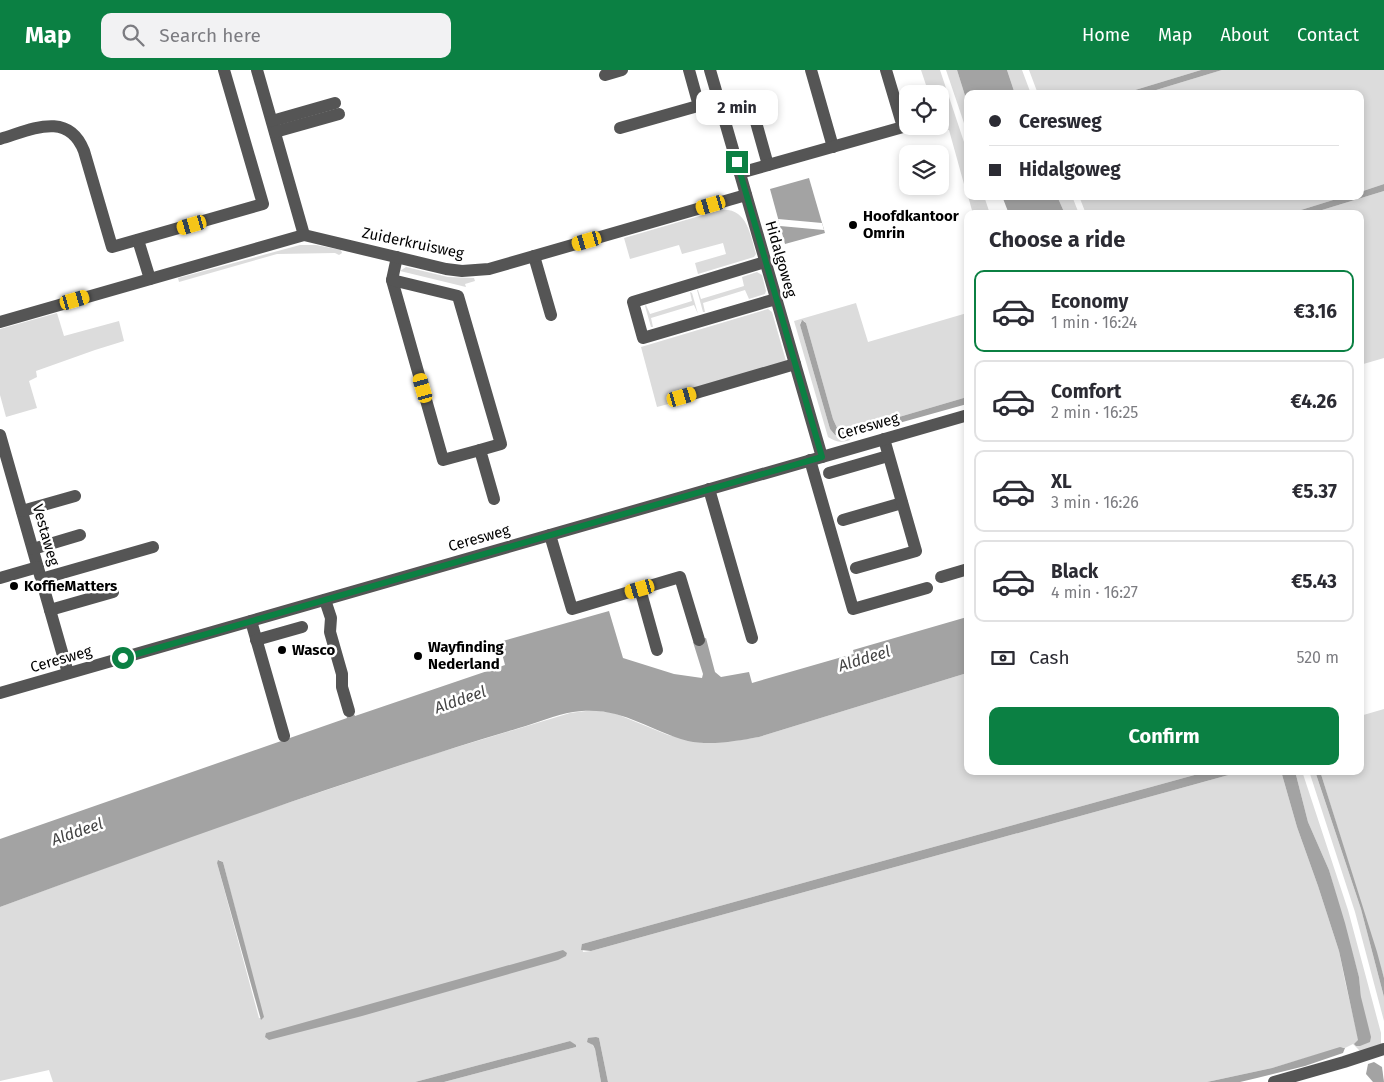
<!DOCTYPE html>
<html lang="en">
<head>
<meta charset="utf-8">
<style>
	:root { --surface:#fff; --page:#f2f2f3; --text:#2b2b33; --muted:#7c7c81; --line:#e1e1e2; --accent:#0b8043 }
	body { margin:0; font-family:"Fira Sans",sans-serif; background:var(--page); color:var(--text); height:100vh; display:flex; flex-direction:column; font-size:19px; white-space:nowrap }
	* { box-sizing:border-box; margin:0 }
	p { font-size:16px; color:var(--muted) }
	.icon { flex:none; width:28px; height:28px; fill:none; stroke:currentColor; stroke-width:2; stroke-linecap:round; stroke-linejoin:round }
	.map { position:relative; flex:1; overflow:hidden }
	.sheet { position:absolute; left:964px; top:140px; width:400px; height:565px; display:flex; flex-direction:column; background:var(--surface); border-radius:10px; box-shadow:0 2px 8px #0003 }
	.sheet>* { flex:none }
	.hud { position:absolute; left:964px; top:20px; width:400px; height:110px; border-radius:10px; box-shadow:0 2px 8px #0003; display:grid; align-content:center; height:110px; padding:0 25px; background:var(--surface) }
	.tools { position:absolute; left:899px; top:15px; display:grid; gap:10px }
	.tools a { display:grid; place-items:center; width:50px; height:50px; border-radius:10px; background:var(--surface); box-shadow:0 2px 8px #0003; font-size:25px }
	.end { position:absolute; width:22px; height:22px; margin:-11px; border:6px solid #0b8043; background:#fff; box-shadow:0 0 0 2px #fff }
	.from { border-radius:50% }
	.bubble { position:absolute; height:35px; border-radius:10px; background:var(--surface); box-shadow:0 2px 8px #0003; font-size:16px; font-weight:700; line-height:35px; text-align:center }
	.car { position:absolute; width:15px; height:30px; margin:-15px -8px; border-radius:6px; box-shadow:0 0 4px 1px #0007; background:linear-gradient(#f5c518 24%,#345 0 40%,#f5c518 0 76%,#345 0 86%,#f5c518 0) }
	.hud b { display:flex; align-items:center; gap:18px; height:48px; font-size:19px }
	.hud b+b { border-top:1px solid var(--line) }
	.hud i { width:12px; height:12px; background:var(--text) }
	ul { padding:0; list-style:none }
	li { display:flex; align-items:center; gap:15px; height:82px; margin:0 10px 8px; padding:0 15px; border:2px solid var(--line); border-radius:10px }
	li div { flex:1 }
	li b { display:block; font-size:19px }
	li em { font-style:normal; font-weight:700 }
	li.current { border-color:var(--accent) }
	li>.icon { width:45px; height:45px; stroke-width:1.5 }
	h2 { padding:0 25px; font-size:22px; line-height:60px }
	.pay { display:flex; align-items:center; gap:12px; height:55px; padding:0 25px; font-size:19px }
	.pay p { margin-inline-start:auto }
	.button { display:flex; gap:10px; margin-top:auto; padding:10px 25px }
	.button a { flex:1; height:58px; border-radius:10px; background:var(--accent); color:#fff; font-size:20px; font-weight:700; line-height:58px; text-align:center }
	header { display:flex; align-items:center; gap:30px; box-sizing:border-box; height:70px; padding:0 25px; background:var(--accent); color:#fff }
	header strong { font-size:24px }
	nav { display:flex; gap:28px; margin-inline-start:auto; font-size:18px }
	.search { width:350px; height:45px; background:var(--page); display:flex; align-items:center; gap:12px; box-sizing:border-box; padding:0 18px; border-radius:10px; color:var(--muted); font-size:19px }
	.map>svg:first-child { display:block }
</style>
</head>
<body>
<header>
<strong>Map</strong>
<div class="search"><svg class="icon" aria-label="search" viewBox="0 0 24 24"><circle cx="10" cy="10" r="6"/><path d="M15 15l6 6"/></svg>Search here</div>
<nav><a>Home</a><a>Map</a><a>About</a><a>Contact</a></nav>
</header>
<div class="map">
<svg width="1384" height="1012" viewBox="0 0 1384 1012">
	<rect width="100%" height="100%" fill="#fff"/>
	<g fill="#dcdcdc" fill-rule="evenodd">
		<polygon points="921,0 940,0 967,81 967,125 949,60 939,58 939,56 940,56 940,24 929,24"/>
		<polygon points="946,0 957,0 967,32 967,62"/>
		<polygon points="1007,0 1022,0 1031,24 1015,24"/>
		<polygon points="1029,0 1201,0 1122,24 1038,24"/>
		<polygon points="1222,0 1384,0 1384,114 1360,122 1360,24 1143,24"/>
		<polygon points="1384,121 1384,288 1360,295 1360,144 1309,144"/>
		<polygon points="968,126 984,126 990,144 973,144"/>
		<polygon points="1057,126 1072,126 1079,144 1065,144"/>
		<polygon points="1079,126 1346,126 1288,144 1086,144"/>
		<path d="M720 140C747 137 750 164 756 184L754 187 698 204 695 193 726 184 723 173 682 184 679 175 630 189 624 168Z"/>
		<polygon points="300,175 316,175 341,180 342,183 339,185 335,183 277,184 179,212 178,208"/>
		<polygon points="406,197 448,207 474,208 475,211 465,214 466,217 400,201"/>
		<polygon points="757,202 762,205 766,221 765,224 749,229 745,220 703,233 705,242 703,242 697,220 698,220 701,229 744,216 742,207"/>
		<polygon points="690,222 692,223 698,244 694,235 651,248 653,257 651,257 645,236 646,235 650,244 692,231"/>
		<path d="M856 233 868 272 967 243V327L848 362 838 360 833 349 806 253 804 251H801L800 255 830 359 835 365 849 367 850 370C841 373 836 372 828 367L794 251Z"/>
		<polygon points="768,239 772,242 786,291 680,331 657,337 641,277"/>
		<polygon points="57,243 64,266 119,251 124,271 95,280 36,301 37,307 29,311 37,338 6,347 0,325 0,259"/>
		<path d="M967 603 968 701H1209L582 874 583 882 591 881 1243 701H1281L1297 757 1318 816 1339 881 1345 911 1360 976 1361 927 1359 907 1329 800 1308 752 1295 701H1302L1348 840 1381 963V974L1361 982 1353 974 1345 978 1343 977 1272 998 1207 1012H608L599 968 592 974 595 979 601 1012H444L576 977 570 971 415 1012H53L49 1000 0 1011V837L210 759 434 684 570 643 594 640 614 643 668 665 704 673 734 671 759 667ZM219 790 223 792 263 948H259L217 793Z"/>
		<polygon points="1384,639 1384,908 1320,701 1360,701 1360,646"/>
		<polygon points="1309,701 1315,701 1361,839 1384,927 1384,951 1355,842"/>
	</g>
	<g fill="#a3a3a3">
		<polygon points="957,0 1007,0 1015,24 968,24 967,32"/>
		<polygon points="1201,0 1222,0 1143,24 1122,24"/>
		<polygon points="809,108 825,163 785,174 770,119"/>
		<polygon points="1384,114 1384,121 1309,144 1288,144 1346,126 1360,126 1360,122"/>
		<polygon points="1002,126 1057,126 1065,144 1009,144"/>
		<polygon points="802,250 806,253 833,349 838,360 848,362 967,327 967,334 849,367 835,365 830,359 800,255"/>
		<path d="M609 541 623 588 674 604 702 608 703 604 693 572 706 568 715 602 721 607 749 602 752 613 842 587 854 584 853 580 967 547V603L759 667C736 671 711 676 688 671 644 659 621 635 573 642 555 645 537 653 519 658 479 670 440 682 401 695 266 739 133 788 0 837V769L347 648 346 643 352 640 355 646 505 595 499 572Z"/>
		<polygon points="1209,701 1243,701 591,881 581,880 582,874"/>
		<polygon points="1281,701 1295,701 1308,752 1329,800 1345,853 1359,907 1361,927 1371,967 1370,972 1360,976 1356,976 1354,974 1358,970 1339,881 1318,816 1297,757"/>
		<polygon points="1315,701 1320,701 1377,882 1384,908 1384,927 1361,839"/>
		<polygon points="218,790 223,792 264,947 261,950 217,793"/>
		<polygon points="563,880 567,883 566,886 558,890 362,946 269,970 265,967 266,963 270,962"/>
		<polygon points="596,967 599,968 608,1012 601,1012 595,979 593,975 587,972 588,968"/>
		<polygon points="570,971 576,975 576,977 444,1012 415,1012"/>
		<polygon points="1340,977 1345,978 1343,983 1305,996 1257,1008 1240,1012 1207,1012 1272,998"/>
		<polygon points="1374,992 1382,997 1384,1012 1373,1012 1366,1004 1368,994"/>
	</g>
	<polygon fill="#fff" points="778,149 822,153 824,160 780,156"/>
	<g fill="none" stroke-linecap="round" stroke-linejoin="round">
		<g stroke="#555" stroke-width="12">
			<polyline points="257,0 304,165"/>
			<polyline points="689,0 699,36"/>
			<polyline points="710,0 822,387"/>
			<polyline points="811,0 833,77"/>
			<polyline points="605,5 622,0"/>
			<polyline points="752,38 768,95"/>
			<polyline points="272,51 335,33"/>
			<polyline points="620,58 719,30"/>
			<polyline points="275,62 339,44"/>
			<path d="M0 69C31 60 68 40 84 81L112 177 263 134 224 0"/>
			<polyline points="740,103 903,57 886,0"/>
			<polyline points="138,170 150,209"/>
			<polyline points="534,186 551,245"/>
			<polyline points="397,187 392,210 443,390 480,380"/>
			<polyline points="765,192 633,232 643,268 776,229"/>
			<polyline points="392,210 458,226 501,374 480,380 494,429"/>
			<polyline points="0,252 304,165 446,199 462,201 489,199 746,125"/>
			<polyline points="682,327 795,294"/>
			<polyline points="0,365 68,603"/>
			<polyline points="810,390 853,539 927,518"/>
			<polyline points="829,403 888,386"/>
			<polyline points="709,419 752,568"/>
			<polyline points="22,441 75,426"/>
			<polyline points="843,450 902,433"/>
			<polyline points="550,465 572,539 680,507 699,570"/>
			<polyline points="33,479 80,465"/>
			<polyline points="856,498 916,481 884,369"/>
			<polyline points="941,507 968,499"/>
			<polyline points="0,508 38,497"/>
			<polyline points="41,509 153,477"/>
			<polyline points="640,519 657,580"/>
			<polyline points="325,530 331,548 330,562 342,604 342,617 349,641"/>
			<polyline points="50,540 113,522"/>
			<polyline points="251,551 284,666"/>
			<polyline points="256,570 302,557"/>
			<polyline points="0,623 968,345"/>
			<polyline points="1274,1012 1344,992 1384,979"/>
		</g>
	</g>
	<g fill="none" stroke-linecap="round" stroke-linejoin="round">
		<polyline stroke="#0b8043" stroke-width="6" points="123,588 822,387 737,92"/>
	</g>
	<g fill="#000" stroke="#fff" stroke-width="2">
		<circle cx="853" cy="155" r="5"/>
		<circle cx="14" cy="516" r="5"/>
		<circle cx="282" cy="580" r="5"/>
		<circle cx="418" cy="586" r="5"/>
	</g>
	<g text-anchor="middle" stroke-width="5" stroke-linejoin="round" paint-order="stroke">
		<g font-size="15" font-weight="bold" fill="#000" stroke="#fff" text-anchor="start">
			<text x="863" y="151">Hoofdkantoor<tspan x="863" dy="17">Omrin</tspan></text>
			<text x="24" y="521">KoffieMatters</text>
			<text x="428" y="582">Wayfinding<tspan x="428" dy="17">Nederland</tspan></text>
			<text x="292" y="585">Wasco</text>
		</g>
		<g font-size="15" fill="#000" stroke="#fff">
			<text transform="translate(413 173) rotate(12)" y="5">Zuiderkruisweg</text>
			<text transform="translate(781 189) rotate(74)" y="5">Hidalgoweg</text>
			<text transform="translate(868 356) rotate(-16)" y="5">Ceresweg</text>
			<text transform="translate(46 465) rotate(74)" y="5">Vestaweg</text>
			<text transform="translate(479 468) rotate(-16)" y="5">Ceresweg</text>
			<text transform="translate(61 589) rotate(-16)" y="5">Ceresweg</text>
		</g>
		<g font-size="16" font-style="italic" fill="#444" stroke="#fff">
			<text transform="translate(864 588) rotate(-17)" y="6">Alddeel</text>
			<text transform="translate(460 629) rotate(-19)" y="6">Alddeel</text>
			<text transform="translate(77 761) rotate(-19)" y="6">Alddeel</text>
		</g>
	</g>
</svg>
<div class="tools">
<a><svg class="icon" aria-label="locate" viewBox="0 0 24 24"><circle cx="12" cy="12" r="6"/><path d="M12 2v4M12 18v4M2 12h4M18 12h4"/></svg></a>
<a><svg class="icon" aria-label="layers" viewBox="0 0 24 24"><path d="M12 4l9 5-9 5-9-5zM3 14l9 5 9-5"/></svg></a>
</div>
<i class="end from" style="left:123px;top:588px"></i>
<i class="end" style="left:737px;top:92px"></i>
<div class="bubble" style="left:696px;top:20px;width:82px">2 min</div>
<i class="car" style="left:711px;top:135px;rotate:254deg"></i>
<i class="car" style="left:192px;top:155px;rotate:254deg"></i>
<i class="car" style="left:587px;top:171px;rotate:254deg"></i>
<i class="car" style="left:75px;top:230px;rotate:74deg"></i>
<i class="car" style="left:423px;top:318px;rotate:344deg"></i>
<i class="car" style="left:682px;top:327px;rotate:74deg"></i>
<i class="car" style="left:640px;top:519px;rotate:254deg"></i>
<div class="hud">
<b><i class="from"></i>Ceresweg</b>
<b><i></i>Hidalgoweg</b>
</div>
<section class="sheet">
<h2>Choose a ride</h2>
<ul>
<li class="current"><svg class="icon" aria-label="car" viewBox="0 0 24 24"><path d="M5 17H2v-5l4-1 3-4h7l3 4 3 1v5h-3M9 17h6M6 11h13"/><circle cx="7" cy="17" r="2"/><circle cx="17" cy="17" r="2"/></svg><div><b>Economy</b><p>1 min · 16:24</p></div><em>€3.16</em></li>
<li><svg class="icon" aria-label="car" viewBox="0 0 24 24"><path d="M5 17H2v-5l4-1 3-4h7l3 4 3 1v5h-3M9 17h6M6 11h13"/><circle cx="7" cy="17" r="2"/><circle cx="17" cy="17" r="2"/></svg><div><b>Comfort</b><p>2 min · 16:25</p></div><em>€4.26</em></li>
<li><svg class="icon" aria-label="car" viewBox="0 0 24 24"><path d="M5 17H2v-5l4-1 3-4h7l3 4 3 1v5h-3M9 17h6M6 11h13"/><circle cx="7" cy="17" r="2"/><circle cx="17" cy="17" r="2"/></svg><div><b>XL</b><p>3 min · 16:26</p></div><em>€5.37</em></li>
<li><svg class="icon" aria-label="car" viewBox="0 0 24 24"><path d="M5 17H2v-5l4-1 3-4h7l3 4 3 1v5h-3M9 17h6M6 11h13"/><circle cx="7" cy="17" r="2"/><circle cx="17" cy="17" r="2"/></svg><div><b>Black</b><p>4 min · 16:27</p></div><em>€5.43</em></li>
</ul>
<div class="pay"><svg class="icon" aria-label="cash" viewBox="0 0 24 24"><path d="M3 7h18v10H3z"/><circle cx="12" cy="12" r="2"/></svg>Cash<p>520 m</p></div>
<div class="button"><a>Confirm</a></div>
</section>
</div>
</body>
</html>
